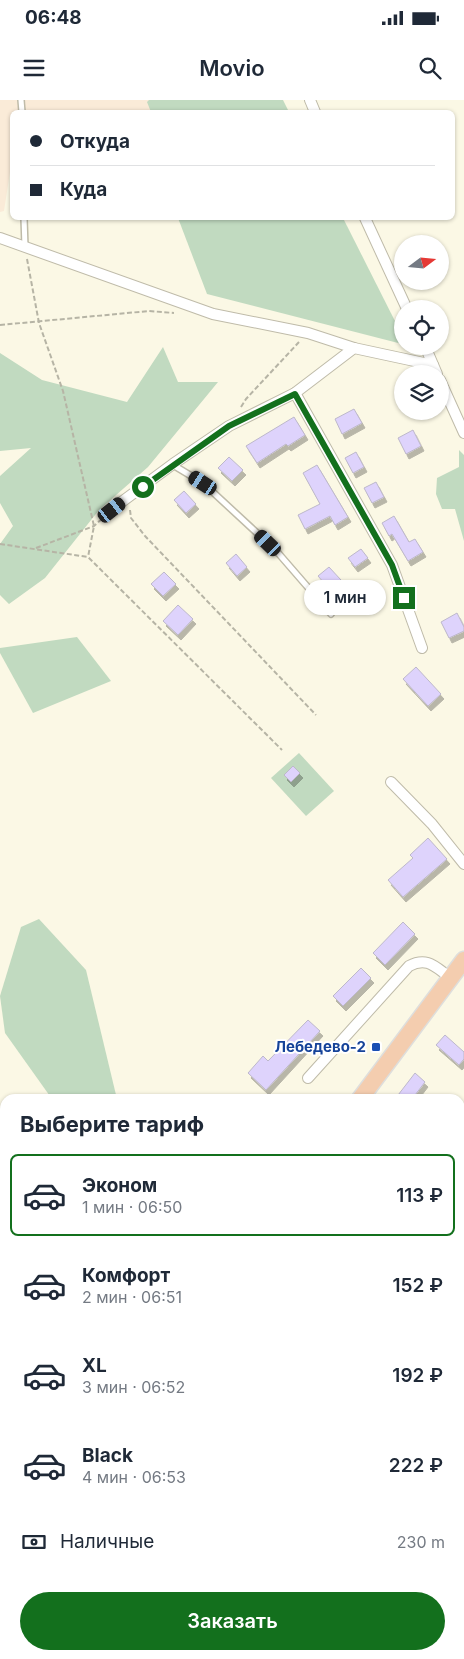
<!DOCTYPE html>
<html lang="ru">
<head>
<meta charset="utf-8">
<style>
	:root { --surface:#fff; --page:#f2f2f3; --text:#1f2937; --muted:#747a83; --line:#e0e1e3; --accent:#13701d }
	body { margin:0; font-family:Inter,sans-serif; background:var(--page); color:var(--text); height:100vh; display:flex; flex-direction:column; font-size:19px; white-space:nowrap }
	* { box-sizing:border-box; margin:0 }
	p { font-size:16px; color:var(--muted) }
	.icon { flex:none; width:28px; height:28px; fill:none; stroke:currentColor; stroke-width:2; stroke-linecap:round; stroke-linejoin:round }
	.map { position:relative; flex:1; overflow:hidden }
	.drawer { position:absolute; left:0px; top:994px; width:465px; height:566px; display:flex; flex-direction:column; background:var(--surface); border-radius:15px 15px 0 0; box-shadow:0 1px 4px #0004 }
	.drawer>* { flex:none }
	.top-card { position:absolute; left:10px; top:10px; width:445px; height:110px; border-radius:8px; box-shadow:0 1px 4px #0004; display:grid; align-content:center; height:110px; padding:0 20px; background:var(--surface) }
	.needle { width:32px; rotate:74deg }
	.controls { position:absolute; left:394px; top:135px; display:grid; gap:10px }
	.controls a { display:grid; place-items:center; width:55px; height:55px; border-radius:50%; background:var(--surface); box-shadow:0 1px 4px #0004; font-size:25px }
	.end { position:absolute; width:22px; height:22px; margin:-11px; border:6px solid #13701d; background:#fff; box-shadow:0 0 0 2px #fff }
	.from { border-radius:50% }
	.bubble { position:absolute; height:35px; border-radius:18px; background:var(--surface); box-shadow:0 1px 4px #0004; font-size:16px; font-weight:600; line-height:35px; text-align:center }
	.car { position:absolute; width:15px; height:30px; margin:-15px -8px; border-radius:6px; box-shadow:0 0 4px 1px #0007; background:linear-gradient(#222 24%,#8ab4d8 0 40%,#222 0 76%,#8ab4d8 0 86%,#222 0) }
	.top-card b { display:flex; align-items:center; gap:18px; height:48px; font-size:19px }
	.top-card b+b { border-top:1px solid var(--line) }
	.top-card i { width:12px; height:12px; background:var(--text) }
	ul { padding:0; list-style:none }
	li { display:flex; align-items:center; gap:15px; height:82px; margin:0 10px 8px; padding:0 10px; border:2px solid transparent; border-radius:8px }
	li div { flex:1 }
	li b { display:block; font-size:19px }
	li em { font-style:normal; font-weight:600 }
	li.active { border-color:var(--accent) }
	li>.icon { width:45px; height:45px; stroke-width:1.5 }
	h2 { padding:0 20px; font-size:22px; line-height:60px }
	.pay { display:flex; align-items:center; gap:12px; height:55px; padding:0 20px; font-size:19px }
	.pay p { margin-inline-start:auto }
	.primary-button { display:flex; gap:10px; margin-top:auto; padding:10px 20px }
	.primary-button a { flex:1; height:58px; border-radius:30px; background:var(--accent); color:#fff; font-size:20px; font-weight:600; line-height:58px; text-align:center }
	.status { display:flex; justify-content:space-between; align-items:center; height:35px; padding:0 25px; background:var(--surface); direction:ltr }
	.status svg { height:14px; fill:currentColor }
	header { display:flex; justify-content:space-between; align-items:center; height:65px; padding:0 20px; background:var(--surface); font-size:22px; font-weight:600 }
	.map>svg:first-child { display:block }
</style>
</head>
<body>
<div class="status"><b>06:48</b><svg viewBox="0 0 49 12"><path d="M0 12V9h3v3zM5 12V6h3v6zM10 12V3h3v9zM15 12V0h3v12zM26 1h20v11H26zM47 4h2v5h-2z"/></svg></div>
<header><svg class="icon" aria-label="menu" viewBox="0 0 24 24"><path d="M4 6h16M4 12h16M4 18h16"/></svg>Movio<svg class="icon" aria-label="search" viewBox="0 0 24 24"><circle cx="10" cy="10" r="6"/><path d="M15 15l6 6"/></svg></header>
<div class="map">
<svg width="464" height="1559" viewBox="0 0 464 1559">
	<defs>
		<filter id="shadow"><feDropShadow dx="3" dy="5" stdDeviation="0" flood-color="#0004"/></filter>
	</defs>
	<rect width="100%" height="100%" fill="#fbf8e5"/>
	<polygon fill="#faebd8" points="0,0 260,0 255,12 12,12 12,59 4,111 0,112"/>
	<g fill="#c1dac0">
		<polygon points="149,0 283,0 289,12 151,12 147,2"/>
		<polygon points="178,118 343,118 402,235 402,244 207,194"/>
		<polygon points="163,247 178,282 218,282 148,367 99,410 45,478 9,504 0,495 0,444 13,426 0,403 0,376 31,348 0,351 0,253 42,280 127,302"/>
		<polygon points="459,350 464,355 464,441 455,409 442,409 436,394 437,378 459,367"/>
		<polygon points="77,537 111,581 33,613 0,553 0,548"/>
		<polygon points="299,653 334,691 306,716 271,678"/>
		<polygon points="39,819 86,870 117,999 52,999 5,933 0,896 21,827"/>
		<polygon points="464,1061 464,1421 460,1422 460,1063"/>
	</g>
	<g fill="#ded3fc" stroke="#bdb8ca" filter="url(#shadow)">
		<polygon points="354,309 362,323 342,334 335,319"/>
		<polygon points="294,317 305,335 288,346 286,344 257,363 246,346"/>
		<polygon points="413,330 421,346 406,354 398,338"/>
		<polygon points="356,352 364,367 353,373 345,358"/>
		<polygon points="229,357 243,370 232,381 218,368"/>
		<polygon points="317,365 348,417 335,425 330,416 305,429 298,415 320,404 303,373"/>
		<polygon points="376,382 384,397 372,403 364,388"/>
		<polygon points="184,391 196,404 186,413 174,400"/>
		<polygon points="394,416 409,442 415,439 423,452 408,461 392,434 389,436 382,423"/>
		<polygon points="361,449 368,458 355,467 348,458"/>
		<polygon points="236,454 247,467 237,476 226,463"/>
		<polygon points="329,467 341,480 330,490 318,476"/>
		<polygon points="164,472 176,484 163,496 151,484"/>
		<polygon points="178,505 193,519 178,535 163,521"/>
		<polygon points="457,513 464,527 464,531 449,538 441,522"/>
		<polygon points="416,567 441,594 428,606 403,579"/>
		<polygon points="293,666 300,673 291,682 284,675"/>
		<polygon points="428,738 447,759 403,797 388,780 413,758 410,755"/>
		<polygon points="403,822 415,834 385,865 373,853"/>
		<polygon points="361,868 371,878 343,906 333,896"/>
		<polygon points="308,920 320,931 266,990 248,973 263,956 268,961"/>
		<polygon points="445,935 464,952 464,959 459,965 436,945"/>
		<polygon points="415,973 425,982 412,999 395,999"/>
	</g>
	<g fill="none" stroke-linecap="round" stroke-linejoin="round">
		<g stroke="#bfbba9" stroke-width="8">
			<g id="service">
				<polyline points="21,0 22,12"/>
				<polyline points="24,118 25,147"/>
				<polyline points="173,365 203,383 257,433 279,454 331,514"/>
			</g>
		</g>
		<g stroke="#bfbba9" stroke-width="12">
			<g id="minor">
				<polyline points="310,0 315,12"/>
				<polyline points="365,118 407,209"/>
				<polyline points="0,138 213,214 308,233 354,248 433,265"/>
				<polyline points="425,246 437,274"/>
				<polyline points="440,280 464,333"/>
				<polyline points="295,293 392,465 422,548"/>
				<polyline points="112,409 173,364 229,326 295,293 354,248"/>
				<polyline points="391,682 432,724 464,764"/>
				<path d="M308 978 409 866C428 856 436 868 451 878"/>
			</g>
		</g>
		<g stroke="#dededc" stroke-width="19">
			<g id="primary">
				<polyline points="360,999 464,860"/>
				<polyline points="0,1346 5,1342"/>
			</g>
		</g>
		<g stroke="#b6b4a5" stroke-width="2" stroke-dasharray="5 2.5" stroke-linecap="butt">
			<polyline points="27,159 39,223 63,291 94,426 88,457"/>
			<polyline points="0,225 149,211 174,213"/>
			<polyline points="241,307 246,299 299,242"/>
			<polyline points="130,410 131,418 145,436 316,615"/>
			<polyline points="0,444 88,457 282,650"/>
			<polyline points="36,448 94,426 104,417"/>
		</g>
		<use href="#service" stroke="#fff" stroke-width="5"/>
		<use href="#minor" stroke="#fff" stroke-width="10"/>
		<use href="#primary" stroke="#f4cdaf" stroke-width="16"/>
	</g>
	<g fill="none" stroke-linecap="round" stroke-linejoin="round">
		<polyline stroke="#13701d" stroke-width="6" points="143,387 229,326 295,294 392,465 404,498"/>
	</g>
	<rect fill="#1a4fb4" stroke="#fff" stroke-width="2" x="371" y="942" width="10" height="10" rx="2.5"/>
	<g text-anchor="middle" stroke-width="4" stroke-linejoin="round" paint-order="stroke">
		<g font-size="15" font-weight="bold" fill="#164399" stroke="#fff" text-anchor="end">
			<text x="366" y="952">Лебедево-2</text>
		</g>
	</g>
</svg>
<div class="controls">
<a><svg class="needle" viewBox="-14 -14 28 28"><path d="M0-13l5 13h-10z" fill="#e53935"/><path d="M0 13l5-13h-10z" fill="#747a83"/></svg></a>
<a><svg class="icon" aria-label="locate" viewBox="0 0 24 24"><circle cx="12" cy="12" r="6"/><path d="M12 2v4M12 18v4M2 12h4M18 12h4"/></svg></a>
<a><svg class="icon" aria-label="layers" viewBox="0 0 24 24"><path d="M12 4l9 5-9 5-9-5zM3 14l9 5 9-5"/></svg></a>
</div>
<i class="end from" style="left:143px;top:387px"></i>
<i class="end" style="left:404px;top:498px"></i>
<div class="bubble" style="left:304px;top:480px;width:82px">1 мин</div>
<i class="car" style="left:203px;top:383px;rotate:303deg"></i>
<i class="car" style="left:112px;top:410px;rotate:52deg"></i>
<i class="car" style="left:268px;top:443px;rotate:314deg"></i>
<div class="top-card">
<b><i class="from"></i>Откуда</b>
<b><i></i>Куда</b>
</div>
<section class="drawer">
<h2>Выберите тариф</h2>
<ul>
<li class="active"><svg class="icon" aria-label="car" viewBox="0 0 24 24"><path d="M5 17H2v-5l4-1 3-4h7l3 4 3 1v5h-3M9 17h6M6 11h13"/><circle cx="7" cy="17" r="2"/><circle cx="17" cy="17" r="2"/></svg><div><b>Эконом</b><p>1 мин · 06:50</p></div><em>113 ₽</em></li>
<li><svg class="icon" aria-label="car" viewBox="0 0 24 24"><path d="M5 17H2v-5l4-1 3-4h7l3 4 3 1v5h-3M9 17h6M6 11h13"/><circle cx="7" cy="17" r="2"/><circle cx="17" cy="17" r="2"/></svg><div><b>Комфорт</b><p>2 мин · 06:51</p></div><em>152 ₽</em></li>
<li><svg class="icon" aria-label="car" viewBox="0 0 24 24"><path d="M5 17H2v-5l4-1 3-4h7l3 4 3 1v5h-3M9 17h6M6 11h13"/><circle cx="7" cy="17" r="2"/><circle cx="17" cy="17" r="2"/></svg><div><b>XL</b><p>3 мин · 06:52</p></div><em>192 ₽</em></li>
<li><svg class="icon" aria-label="car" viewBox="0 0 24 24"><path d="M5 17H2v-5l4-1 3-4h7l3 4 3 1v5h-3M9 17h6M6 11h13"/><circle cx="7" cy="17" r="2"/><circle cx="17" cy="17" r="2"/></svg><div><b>Black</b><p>4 мин · 06:53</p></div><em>222 ₽</em></li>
</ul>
<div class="pay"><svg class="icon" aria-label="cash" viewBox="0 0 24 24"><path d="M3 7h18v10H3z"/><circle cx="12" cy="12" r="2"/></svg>Наличные<p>230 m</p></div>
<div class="primary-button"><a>Заказать</a></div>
</section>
</div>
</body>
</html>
